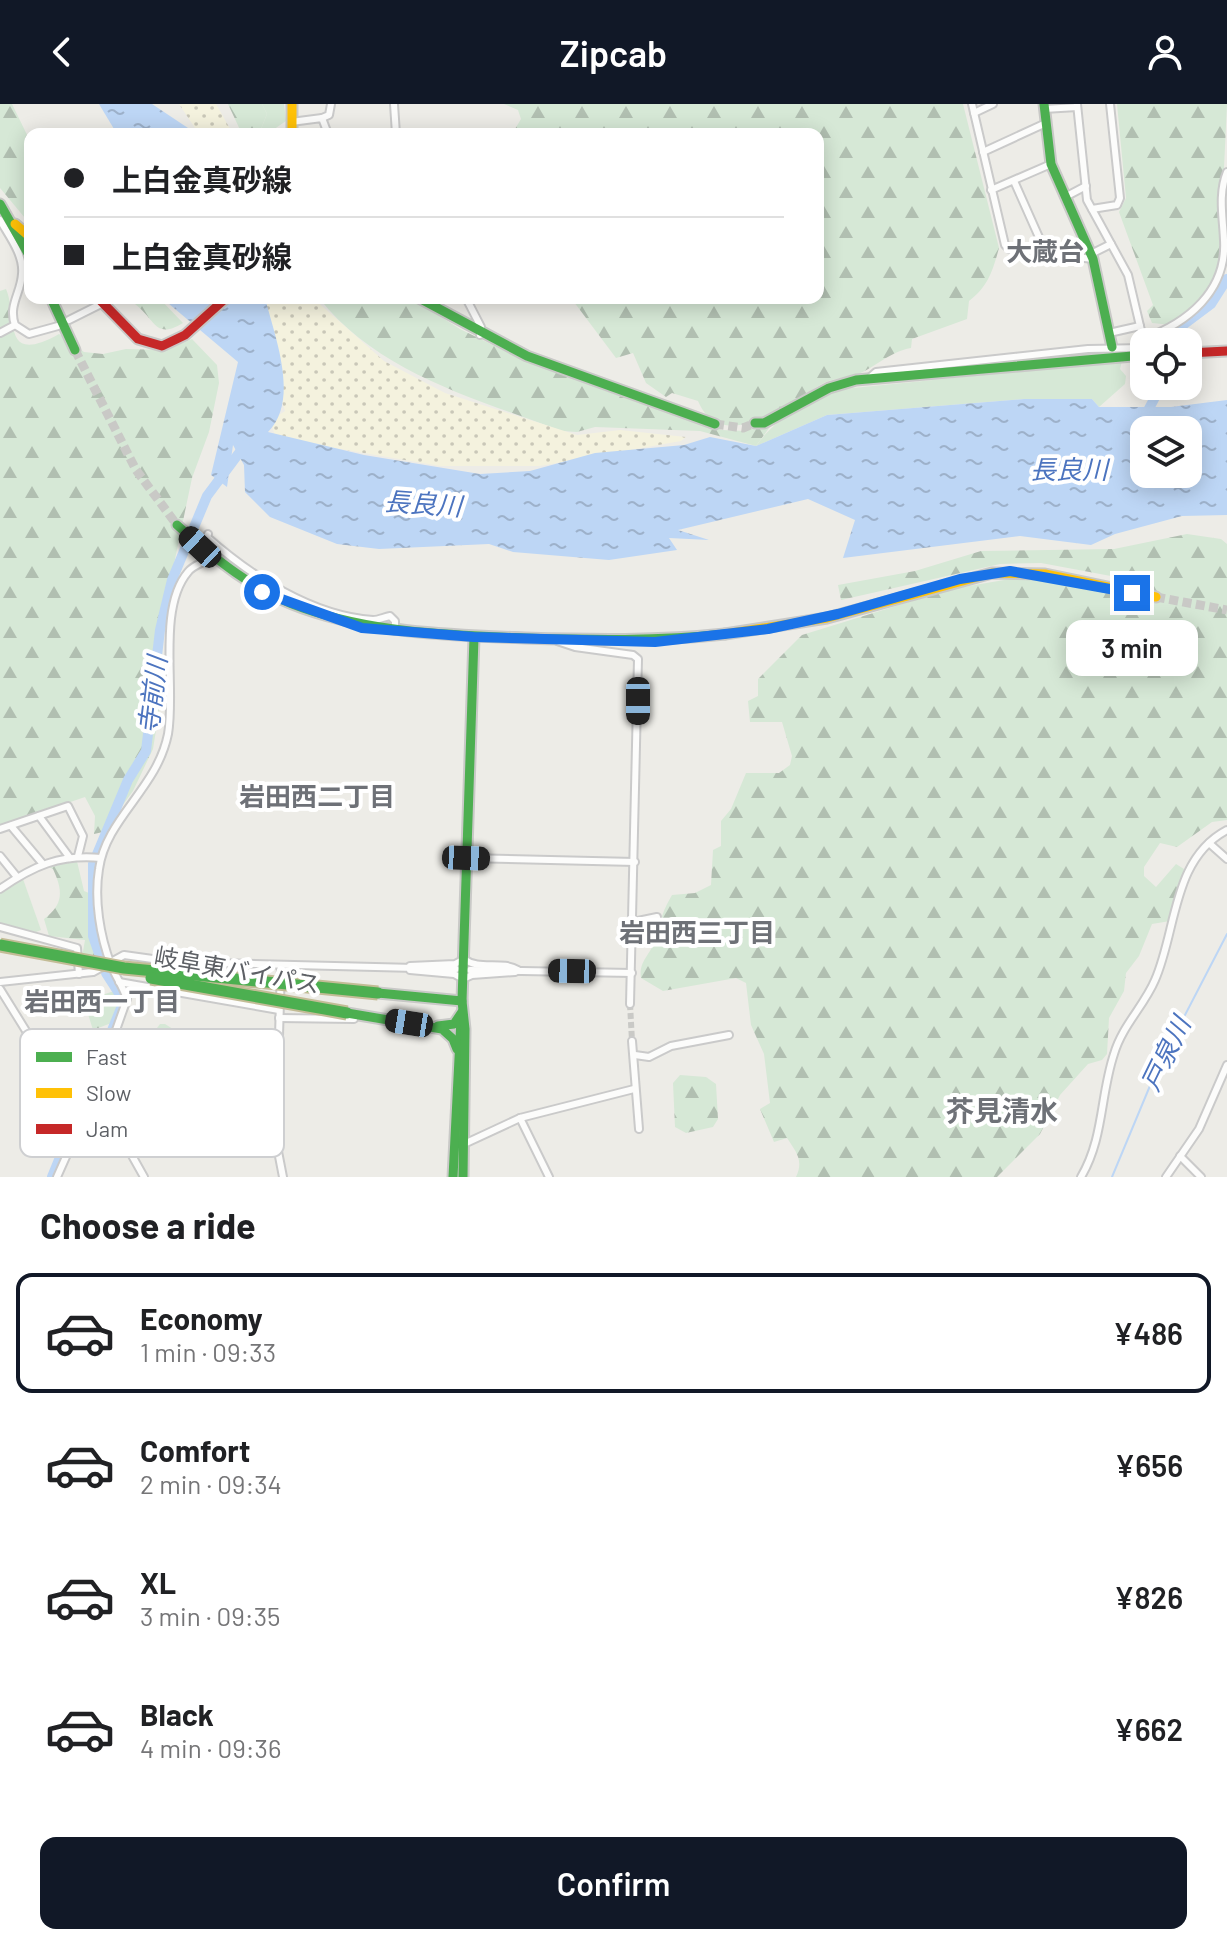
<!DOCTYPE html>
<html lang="en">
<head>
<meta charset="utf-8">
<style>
	:root { --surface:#fff; --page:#f6f6f6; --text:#202124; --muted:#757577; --line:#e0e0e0; --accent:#111827 }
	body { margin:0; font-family:Barlow,"Noto Sans JP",sans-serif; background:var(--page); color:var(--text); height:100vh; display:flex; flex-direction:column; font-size:30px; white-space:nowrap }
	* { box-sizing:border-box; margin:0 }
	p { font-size:26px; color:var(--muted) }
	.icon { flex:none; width:44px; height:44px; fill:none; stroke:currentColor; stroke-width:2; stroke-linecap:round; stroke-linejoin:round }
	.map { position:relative; height:1073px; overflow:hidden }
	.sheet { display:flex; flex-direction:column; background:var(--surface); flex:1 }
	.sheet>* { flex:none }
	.hud { position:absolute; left:24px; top:24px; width:800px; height:176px; border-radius:16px; box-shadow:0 4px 20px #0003; display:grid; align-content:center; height:176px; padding:0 40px; background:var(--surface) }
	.fabs { position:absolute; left:1130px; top:224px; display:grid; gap:16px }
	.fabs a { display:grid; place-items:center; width:72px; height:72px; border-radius:16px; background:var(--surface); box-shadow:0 4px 20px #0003; font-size:40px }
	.end { position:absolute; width:36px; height:36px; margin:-18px; border:10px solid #1a73e8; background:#fff; box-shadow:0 0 0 4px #fff }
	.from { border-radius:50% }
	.bubble { position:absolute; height:56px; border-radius:16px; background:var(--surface); box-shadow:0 4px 20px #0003; font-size:26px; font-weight:600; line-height:56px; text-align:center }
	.car { position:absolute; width:24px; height:48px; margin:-24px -12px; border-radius:10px; box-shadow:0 0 6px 2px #0007; background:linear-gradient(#222 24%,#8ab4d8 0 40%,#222 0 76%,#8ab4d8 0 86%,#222 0) }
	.hud b { display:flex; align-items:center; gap:28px; height:76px; font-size:30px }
	.hud b+b { border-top:2px solid var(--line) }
	.hud i { width:20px; height:20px; background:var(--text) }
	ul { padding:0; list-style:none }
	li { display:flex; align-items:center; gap:24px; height:120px; margin:0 16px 12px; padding:0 24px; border:4px solid transparent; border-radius:16px }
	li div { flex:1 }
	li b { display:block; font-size:30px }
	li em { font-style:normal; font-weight:600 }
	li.selected { border-color:var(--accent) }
	li>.icon { width:72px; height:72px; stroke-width:1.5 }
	h2 { padding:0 40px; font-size:36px; line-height:96px }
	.button { display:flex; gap:16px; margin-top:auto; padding:16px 40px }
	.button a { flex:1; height:92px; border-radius:16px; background:var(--accent); color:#fff; font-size:32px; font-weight:600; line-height:92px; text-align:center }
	header { display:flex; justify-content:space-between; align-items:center; height:104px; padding:0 40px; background:var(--accent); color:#fff; font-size:36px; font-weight:600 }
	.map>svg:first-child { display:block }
</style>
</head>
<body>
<header><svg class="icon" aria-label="back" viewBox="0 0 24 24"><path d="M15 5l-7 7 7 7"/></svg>Zipcab<svg class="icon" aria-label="person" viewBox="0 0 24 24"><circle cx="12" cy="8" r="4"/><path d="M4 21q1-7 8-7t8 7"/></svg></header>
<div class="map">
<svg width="1227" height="1073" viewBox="0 0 1227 1073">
	<defs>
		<pattern id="forest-firs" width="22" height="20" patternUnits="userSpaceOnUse" patternTransform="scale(2)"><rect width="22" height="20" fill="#d6e8d6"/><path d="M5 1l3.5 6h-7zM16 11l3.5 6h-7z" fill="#b1bfb1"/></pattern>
		<pattern id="sand-dots" width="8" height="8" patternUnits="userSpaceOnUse" patternTransform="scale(2)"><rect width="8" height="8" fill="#f4f2de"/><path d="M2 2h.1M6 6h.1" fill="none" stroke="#c9c7b8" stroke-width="1.8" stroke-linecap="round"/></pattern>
		<pattern id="water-ripples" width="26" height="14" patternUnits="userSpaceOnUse" patternTransform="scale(2)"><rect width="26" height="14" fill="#bdd6f5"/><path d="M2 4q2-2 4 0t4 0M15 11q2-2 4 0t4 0" fill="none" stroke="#9db1ca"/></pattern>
	</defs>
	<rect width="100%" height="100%" fill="#edece7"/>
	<g fill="#d6e8d6">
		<polygon points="262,0 284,0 286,17 267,30 259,30 267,10"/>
		<path d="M1122 257 1120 265 1126 272 1125 280 1099 303 1092 295H1024L827 311 756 342C779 310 807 299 843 285Z"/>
		<polygon points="23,775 41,826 36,828 0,820 0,789"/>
	</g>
	<g fill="url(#forest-firs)">
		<polygon points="0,0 12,0 30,37 30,120 0,84"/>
		<polygon points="228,0 262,0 267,10 259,30 242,30"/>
		<path d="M504 0H963L999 144C993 166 988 183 969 197L967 215 912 235 911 244C889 248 876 263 856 271 847 274 835 274 826 278 794 294 723 355 698 297L672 289 666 293 646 279 633 249 616 254 571 194H818V30H512L521 15 518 6Z"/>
		<polygon points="1117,0 1227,0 1219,171 1207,196 1171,221 1152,219 1147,207 1153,201 1119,108 1126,94"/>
		<path d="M6 185C18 212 0 263 59 230L84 248 103 250 126 245 167 246 192 235 217 261 219 279 209 328 192 374 161 522V595L153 645 133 687 103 728 94 730 95 712 85 693 0 722V187Z"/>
		<path d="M107 194H159L183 219C155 236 156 216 135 200L113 199Z"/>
		<path d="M319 194H411L460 225 525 257 628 295 722 326 745 327 772 320 756 342 700 327 595 323 577 328 562 327C476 295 378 269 319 194Z"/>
		<path d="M1187 430 1221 435 1227 440V716L1212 718 1177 743 1160 739 1144 763V772L1156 783 1176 760 1184 765 1170 817 1152 820 1139 852 1126 869 1124 887 1109 914 1107 950 1102 956 1088 960 1060 991 1040 1030 997 1073H796C804 1056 796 1048 787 1034L774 1038 760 1005 770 999 764 950 751 921 746 879 736 874 663 887 641 874C638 857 652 849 657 833 662 814 661 810 672 791L695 789 711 781 713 746 721 742V717L731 705 746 669H779L790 661 792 652 782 618H750L748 597 758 592V575L802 531 951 485 1016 474 1144 489 1143 478 1041 459 1000 460 841 496 838 481 915 467 981 447 1114 445Z"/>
		<path d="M76 753 84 787 89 789 91 834 100 857 82 853 85 836 49 832 44 815C64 800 63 787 53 765L44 761Z"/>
		<polygon points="114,887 119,902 114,918 93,926 88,910 76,910 75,900"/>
		<path d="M160 920H165L240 967 251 982 246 1006 233 1010 185 1041C166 1039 147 990 139 974L160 965 154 928Z"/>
		<polygon points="680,971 706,973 716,980 718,1015 713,1023 686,1029 675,1023 673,979"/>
	</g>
	<g fill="url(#sand-dots)">
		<polygon points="179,0 216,0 233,30 199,30"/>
		<polygon points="266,194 313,194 384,257 445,289 577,331 620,326 686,333 681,337 540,362 440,362 276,334 270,317 285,307 271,264"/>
	</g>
	<g fill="url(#water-ripples)" fill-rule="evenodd">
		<polygon points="99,0 152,0 197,30 117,30"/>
		<path d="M162 194H265C275 233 300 296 268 328L364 351 480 370 530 367 595 349 684 341 710 333 756 342 827 311 1024 295H1092L1099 303H1171L1227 296V411L1182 412 1115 430 1091 441 1020 432 843 454 855 416 808 395 678 426 709 436 669 434 677 446 609 456 513 448 489 440 379 445 337 440 270 413 245 388 244 361 233 341 227 383 211 371 238 258ZM1144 326H1188V370H1144Z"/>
	</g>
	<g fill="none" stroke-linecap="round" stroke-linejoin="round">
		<polyline stroke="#bdd6f5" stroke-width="2" points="1112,1073 1157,965 1227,830"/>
		<g stroke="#bdd6f5" stroke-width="10">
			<polyline points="1174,234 1175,227 1211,200 1227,175"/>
			<polyline points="1144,314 1161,282"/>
			<polyline points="102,858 93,832 93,760 128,676 146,647 160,526 172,476 207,392 245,341"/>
			<polyline points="52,1073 124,897 106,869"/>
		</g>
		<polyline stroke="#c9c9c6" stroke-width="6" stroke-dasharray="6 3" stroke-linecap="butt" points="630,900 632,937"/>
		<g stroke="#c9c9c6" stroke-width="9" stroke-dasharray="9 4.5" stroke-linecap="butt">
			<polyline points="75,246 136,366 177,421"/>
			<polyline points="715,320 743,324 755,319"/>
			<polyline points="1156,493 1227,506"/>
		</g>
		<g stroke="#cacaca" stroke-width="10">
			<g id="street">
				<polyline points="394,0 396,30"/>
				<polyline points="972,0 1005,141 1009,145 1093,155"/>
				<polyline points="1077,0 1087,96 1128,171 1140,222 1109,229"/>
				<polyline points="1044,5 1077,3"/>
				<polyline points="974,9 993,0"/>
				<polyline points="322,14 329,11 331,0"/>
				<polyline points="291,18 322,14 328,30"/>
				<polyline points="983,48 1046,19"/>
				<polyline points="1014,77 1046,149"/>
				<polyline points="991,86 1051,60"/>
				<polyline points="1065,93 1086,82"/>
				<polyline points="1092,105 1117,101 1120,94 1110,0"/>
				<path d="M0 116C9 132 24 151 22 170 21 189 8 201 15 221L29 230 58 222"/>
				<polyline points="1091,150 1111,140"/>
				<polyline points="466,194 481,223 480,231"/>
				<polyline points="69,216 103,199"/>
				<path d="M1140 222 1143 235C1188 219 1227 187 1224 136 1223 113 1218 90 1227 68"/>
				<polyline points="0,229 15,221"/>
				<polyline points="868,275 876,268 1088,245 1144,244"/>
				<path d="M208 430 207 433C251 472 312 512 373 516 379 516 384 513 390 512L395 517V527"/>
				<polyline points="557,537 575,543 633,551 638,555 630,900"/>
				<polyline points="39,712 70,754"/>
				<polyline points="11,722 42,759"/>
				<polyline points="0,725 68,702 83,732 78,752"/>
				<polyline points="1209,739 1227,755"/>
				<polyline points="0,752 17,773"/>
				<polyline points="466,754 635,758"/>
				<path d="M0 785C33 762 60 750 101 754"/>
				<polyline points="633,818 657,813"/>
				<polyline points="0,823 77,844 79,870"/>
				<polyline points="281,862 276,1037 283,1073"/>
				<path d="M410 862 455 860 464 855C479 867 501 856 518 866"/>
				<polyline points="410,866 454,870 463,875 472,871 515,868"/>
				<polyline points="470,866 632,869"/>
				<polyline points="0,878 93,868 124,851 174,858 456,865"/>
				<polyline points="119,878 279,906"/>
				<polyline points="0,885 62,985 92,992 116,1023 144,1073"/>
				<polyline points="279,914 354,915"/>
				<polyline points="632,937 639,1025"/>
				<polyline points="635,951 649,953 671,942 729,931"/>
				<polyline points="520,1014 549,1073"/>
				<polyline points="464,1040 520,1014 634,985"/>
				<polyline points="1180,1052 1201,1073"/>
				<path d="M57 1073 90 999 127 895C123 883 116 873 111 861 100 832 94 796 99 765 106 714 157 685 168 630 176 585 157 504 188 468 192 462 202 459 209 455"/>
				<path d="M1081 1073C1104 1034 1100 992 1114 950 1122 922 1144 902 1155 876 1177 826 1172 755 1227 726"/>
				<polyline points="1166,1073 1199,1025 1227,961"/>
			</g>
		</g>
		<g stroke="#c9c9c7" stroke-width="13">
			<g id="fast">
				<polyline points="1044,0 1051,60 1093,155 1112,243"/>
				<polyline points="0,100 30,153"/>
				<polyline points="51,194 75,246"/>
				<polyline points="419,194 527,252 715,320"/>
				<polyline points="755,319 764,319 829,284 856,276 1144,251"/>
				<path d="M177 421C215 455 254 487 303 504 374 529 450 531 525 534 592 536 659 537 725 530"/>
				<polyline points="378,889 462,897"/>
				<polyline points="347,909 442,925 453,935 457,945"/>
				<polyline points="438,922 454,920 462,908"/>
				<polyline points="453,1073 461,915"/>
				<polyline points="463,1073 465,925 462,897 474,533"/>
			</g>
		</g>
		<g stroke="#c9c9c7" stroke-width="13">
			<g id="slow">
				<polyline points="292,0 292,30"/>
				<polyline points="15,120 30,133"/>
				<polyline points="725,530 827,514 992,469 1045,470 1156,493"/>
			</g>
		</g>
		<g stroke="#c9c9c7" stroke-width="13">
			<g id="jam">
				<polyline points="98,194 138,235 162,242 185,231 226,194"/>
				<polyline points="1188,249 1227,247"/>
			</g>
		</g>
		<use href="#street" stroke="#fcfcfb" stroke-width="6"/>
		<use href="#fast" stroke="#4caf50" stroke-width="9"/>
		<use href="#slow" stroke="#ffc107" stroke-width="9"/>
		<use href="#jam" stroke="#c62828" stroke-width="9"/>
		<g stroke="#c3bc96" stroke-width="15" stroke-linecap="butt">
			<g id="fast-bridge">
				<polyline points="0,841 124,864 378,889"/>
				<polyline points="151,874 347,909"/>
			</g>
		</g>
		<use href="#fast-bridge" stroke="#4caf50" stroke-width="11"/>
	</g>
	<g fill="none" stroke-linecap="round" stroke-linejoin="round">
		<polyline stroke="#1a73e8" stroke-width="10" points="262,488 362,524 474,533 655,538 768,525 838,510 960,475 1010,467 1132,489"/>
	</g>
	<g text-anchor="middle" stroke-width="8" stroke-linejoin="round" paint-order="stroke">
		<g font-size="24" fill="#5d6065" stroke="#fff">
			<text transform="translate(237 867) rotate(10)" y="8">岐阜東バイパス</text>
		</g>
		<g font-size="26" font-weight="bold" fill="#6e7177" stroke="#fff">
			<text x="1045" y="157">大蔵台</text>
			<text x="317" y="702">岩田西二丁目</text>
			<text x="697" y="838">岩田西三丁目</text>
			<text x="102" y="907">岩田西一丁目</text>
		</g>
		<g font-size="26" font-style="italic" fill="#4c74bf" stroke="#fff">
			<text x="1069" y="375">長良川</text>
			<text transform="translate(423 400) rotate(4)" y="9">長良川</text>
			<text transform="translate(153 591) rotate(-83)" y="9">寺前川</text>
			<text transform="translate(1166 950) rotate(-64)" y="9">戸泉川</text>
		</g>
		<g font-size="28" font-weight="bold" fill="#6e7177" stroke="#fff">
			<text x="1002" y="1017">芥見清水</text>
		</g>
	</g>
	<rect x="20" y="925" width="264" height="128" rx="12" fill="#fff" stroke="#cecfd1" stroke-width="2"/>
	<rect x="36" y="948" width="36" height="10" fill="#4caf50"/>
	<rect x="36" y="984" width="36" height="10" fill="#ffc107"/>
	<rect x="36" y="1020" width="36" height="10" fill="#c62828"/>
	<g font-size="22" fill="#5d6065">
		<text x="86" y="961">Fast</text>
		<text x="86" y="997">Slow</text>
		<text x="86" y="1033">Jam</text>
	</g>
</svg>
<div class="fabs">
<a><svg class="icon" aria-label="locate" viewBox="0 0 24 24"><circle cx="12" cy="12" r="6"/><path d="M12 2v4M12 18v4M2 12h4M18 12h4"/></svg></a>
<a><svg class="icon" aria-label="layers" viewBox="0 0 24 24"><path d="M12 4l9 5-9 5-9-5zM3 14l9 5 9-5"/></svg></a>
</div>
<i class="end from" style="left:262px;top:488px"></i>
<i class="end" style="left:1132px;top:489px"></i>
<div class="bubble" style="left:1066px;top:516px;width:132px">3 min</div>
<i class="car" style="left:200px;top:443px;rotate:313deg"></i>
<i class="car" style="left:638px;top:597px;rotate:180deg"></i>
<i class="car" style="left:466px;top:754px;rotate:92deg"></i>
<i class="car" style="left:572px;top:867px;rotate:271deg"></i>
<i class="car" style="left:409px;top:919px;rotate:279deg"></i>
<div class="hud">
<b><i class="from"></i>上白金真砂線</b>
<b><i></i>上白金真砂線</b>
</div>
</div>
<section class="sheet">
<h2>Choose a ride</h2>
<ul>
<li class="selected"><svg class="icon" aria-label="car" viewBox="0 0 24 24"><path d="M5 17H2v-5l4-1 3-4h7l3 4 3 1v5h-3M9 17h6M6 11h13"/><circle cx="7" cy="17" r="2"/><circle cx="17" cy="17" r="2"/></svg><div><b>Economy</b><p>1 min · 09:33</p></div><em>¥486</em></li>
<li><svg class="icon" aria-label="car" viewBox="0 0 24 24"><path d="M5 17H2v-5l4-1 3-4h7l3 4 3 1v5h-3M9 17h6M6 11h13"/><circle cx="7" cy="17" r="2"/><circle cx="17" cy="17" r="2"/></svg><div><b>Comfort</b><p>2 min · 09:34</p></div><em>¥656</em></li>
<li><svg class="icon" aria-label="car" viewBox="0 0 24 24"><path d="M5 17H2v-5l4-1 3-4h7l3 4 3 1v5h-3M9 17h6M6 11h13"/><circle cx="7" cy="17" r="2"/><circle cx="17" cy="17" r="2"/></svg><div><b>XL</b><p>3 min · 09:35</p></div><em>¥826</em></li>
<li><svg class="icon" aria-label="car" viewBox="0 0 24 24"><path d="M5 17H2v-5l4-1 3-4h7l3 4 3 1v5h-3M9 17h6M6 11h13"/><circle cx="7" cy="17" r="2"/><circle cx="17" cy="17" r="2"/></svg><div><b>Black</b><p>4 min · 09:36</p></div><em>¥662</em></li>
</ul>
<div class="button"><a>Confirm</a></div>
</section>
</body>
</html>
